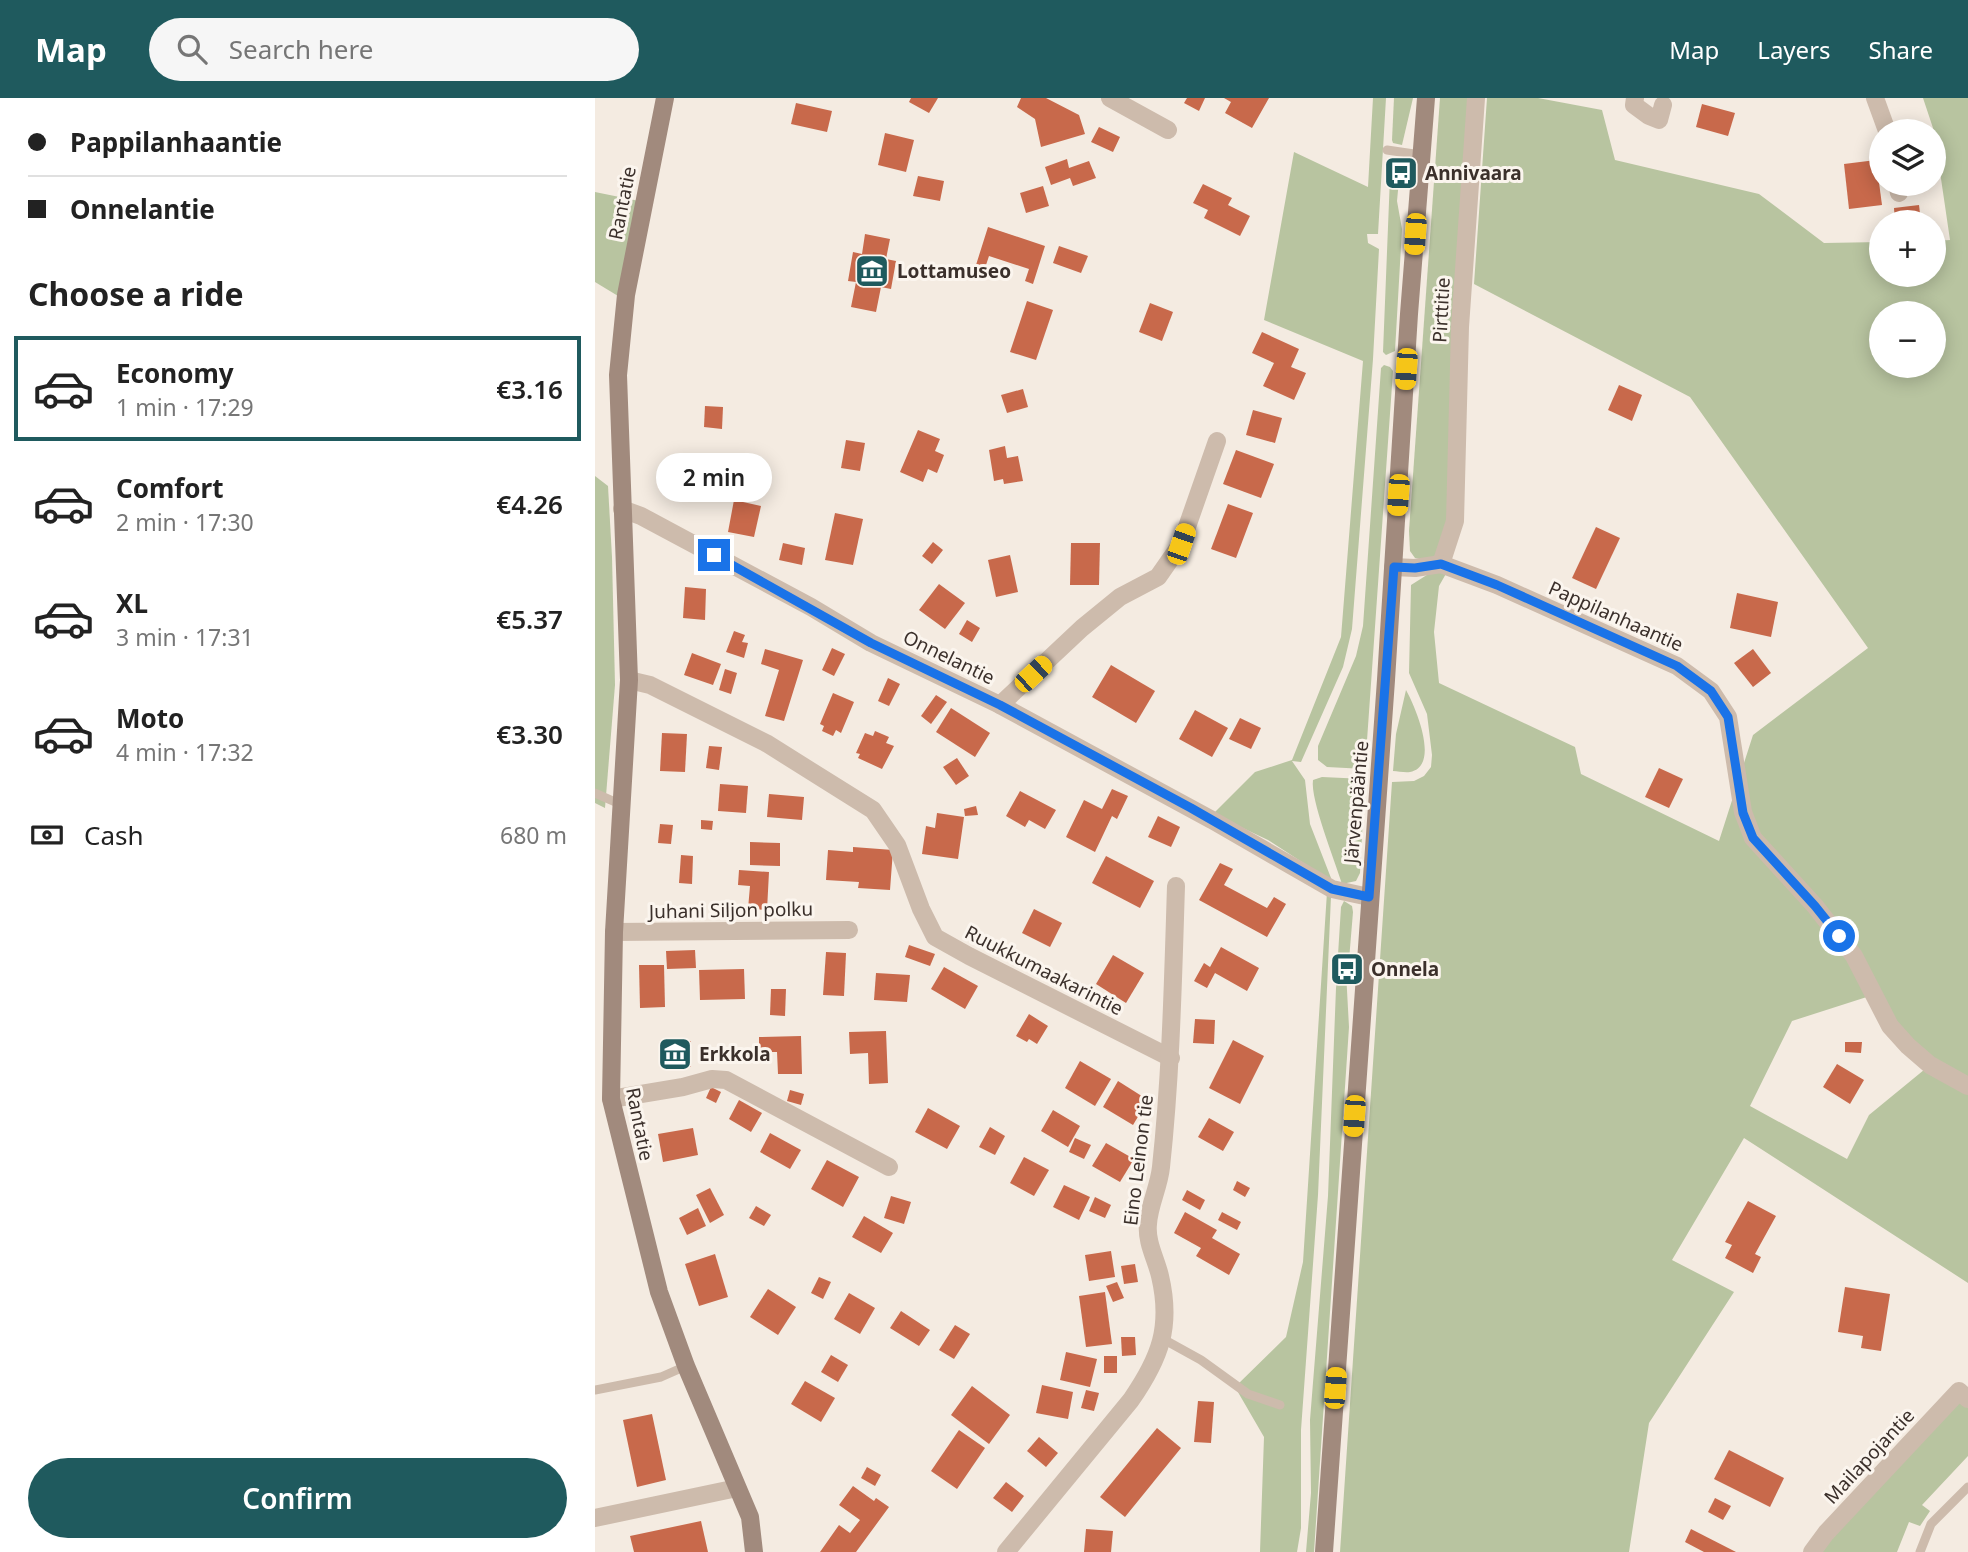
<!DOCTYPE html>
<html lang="en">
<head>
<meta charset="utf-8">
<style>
	:root { --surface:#fff; --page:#f6f6f6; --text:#222; --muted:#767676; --line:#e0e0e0; --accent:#1f5a5e }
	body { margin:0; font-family:"Noto Sans",sans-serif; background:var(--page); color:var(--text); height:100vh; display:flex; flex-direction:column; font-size:26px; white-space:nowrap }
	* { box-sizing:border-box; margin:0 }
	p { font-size:23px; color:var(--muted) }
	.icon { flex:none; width:38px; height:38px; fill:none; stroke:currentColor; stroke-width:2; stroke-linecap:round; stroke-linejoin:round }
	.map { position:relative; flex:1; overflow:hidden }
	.side { display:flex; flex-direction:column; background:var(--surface); width:595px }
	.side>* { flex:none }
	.banner { display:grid; align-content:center; height:154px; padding:0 28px; background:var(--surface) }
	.controls { position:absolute; left:1274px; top:21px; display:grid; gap:14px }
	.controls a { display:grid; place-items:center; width:77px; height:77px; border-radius:50%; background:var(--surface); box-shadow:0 4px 18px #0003; font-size:35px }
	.end { position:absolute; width:32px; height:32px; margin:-16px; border:9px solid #1a73e8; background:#fff; box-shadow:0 0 0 4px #fff }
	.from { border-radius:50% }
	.bubble { position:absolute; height:49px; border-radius:24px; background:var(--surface); box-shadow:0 4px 18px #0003; font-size:23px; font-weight:600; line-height:49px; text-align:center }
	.car { position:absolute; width:21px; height:42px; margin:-21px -10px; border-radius:9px; box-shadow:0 0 5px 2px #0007; background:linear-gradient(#f5c518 24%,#345 0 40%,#f5c518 0 76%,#345 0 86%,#f5c518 0) }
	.banner b { display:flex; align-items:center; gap:24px; height:66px; font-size:26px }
	.banner b+b { border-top:2px solid var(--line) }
	.banner i { width:18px; height:18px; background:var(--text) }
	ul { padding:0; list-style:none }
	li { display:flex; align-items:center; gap:21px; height:105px; margin:0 14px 10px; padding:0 14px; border:4px solid transparent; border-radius:0px }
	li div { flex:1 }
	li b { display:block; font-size:26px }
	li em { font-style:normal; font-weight:600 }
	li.active { border-color:var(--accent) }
	li>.icon { width:63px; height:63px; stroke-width:1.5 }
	h2 { padding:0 28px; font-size:32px; line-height:84px }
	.pay { display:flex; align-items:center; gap:18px; height:77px; padding:0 28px; font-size:26px }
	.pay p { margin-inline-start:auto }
	.cta { display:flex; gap:14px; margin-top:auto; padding:14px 28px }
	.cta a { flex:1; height:80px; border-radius:42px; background:var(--accent); color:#fff; font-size:28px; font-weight:600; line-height:80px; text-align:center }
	header { display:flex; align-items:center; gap:42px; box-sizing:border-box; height:98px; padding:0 35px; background:var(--accent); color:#fff }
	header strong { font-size:33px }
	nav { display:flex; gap:38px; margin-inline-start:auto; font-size:24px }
	.search { width:490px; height:63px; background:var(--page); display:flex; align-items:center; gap:18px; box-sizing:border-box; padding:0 24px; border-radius:38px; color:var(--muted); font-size:26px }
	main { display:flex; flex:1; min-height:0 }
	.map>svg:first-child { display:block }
</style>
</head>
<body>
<header>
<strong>Map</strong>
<div class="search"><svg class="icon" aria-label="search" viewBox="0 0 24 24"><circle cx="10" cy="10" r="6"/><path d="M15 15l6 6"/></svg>Search here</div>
<nav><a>Map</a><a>Layers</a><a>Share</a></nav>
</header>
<main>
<section class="side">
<div class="banner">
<b><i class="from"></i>Pappilanhaantie</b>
<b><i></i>Onnelantie</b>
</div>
<h2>Choose a ride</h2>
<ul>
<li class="active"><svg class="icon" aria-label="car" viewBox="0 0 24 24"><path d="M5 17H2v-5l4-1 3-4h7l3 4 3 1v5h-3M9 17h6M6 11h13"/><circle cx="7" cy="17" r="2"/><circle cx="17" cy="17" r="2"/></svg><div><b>Economy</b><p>1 min · 17:29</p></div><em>€3.16</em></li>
<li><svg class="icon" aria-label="car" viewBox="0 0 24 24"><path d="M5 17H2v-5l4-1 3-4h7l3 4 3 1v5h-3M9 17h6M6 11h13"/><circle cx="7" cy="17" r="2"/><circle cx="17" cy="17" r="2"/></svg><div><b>Comfort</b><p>2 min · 17:30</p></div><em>€4.26</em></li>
<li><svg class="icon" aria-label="car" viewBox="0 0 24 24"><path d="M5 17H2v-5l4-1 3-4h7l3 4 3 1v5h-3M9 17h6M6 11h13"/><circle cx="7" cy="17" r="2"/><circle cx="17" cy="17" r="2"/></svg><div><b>XL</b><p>3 min · 17:31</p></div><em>€5.37</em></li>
<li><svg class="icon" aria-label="car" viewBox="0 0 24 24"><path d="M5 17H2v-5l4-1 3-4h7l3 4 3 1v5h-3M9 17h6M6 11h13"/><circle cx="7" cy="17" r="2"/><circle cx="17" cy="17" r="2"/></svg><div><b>Moto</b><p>4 min · 17:32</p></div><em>€3.30</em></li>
</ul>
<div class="pay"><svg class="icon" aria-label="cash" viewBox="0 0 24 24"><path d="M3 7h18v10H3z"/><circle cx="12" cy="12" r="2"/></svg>Cash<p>680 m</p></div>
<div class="cta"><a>Confirm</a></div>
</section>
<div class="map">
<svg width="1373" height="1454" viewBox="0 0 1373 1454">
	<rect width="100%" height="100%" fill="#f4ebe1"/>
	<g fill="#b8c4a0" fill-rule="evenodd">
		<polygon points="778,0 791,0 783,136 772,136 773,145 784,151 778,261 757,531 748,569 706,664 697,663 710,682 715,726 736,780 733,781 673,742 618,716 660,674 697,662 746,539 768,263 669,222 699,54 773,89"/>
		<polygon points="799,0 818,0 807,47 798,45 797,42"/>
		<polygon points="845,0 876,0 851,436 843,458 830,462 820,460 815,453 814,433"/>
		<path d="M892 0H943L1007 12 1020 62 1164 96 1229 145 1286 144V177H1339V143L1355 142 1339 33 1328 0H1373V1185L1149 1040 1077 1162 1139 1194 1054 1325 1034 1454H745L797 684 819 683 829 678 836 669 837 657 832 616 814 575 816 487 835 475 852 474 844 488 839 534 844 585 980 649 986 676 1124 743 1158 637 1273 550 1095 299 879 186ZM1286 215H1339V268H1286ZM1278 897 1335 967 1274 1017 1252 1061 1155 1008 1197 923Z"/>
		<polygon points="795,79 804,82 802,103 807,131 800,253 791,257 788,254"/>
		<polygon points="0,94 49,104 28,201 0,184"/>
		<polygon points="789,267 795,269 798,273 770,671 732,669 723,662 723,648 761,558 768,528 786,270"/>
		<polygon points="0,378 13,388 17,459 20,587 10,710 0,705"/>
		<path d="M811 592C820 608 846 668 815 674 810 675 803 673 798 673L801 636Z"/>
		<path d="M727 679 770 681 765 775 761 783 747 786C740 763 715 701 718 682Z"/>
		<polygon points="732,794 736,798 723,1097 706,1332 706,1430 702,1454 665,1454 669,1339 640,1289 691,1239 708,1164"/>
		<polygon points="749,803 757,808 758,814 754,862 750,865 745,863 743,857 746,809"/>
		<polygon points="747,873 751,874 754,929 719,1454 711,1454 716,1395 715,1322 733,1098 741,890 743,875"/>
		<polygon points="1373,1295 1373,1358 1327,1407 1335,1413 1325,1428 1314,1424 1302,1454 1224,1454 1234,1440"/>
	</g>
	<g fill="#c8694b">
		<polygon points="316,0 343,0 334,15 314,4"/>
		<polygon points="426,0 451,0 484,17 490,36 446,49 440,21 422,9"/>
		<polygon points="592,0 610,0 604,13 589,5"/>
		<polygon points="629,0 674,0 657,30 630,15 636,4"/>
		<polygon points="201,5 237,13 232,34 196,26"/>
		<polygon points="1107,6 1140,15 1133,38 1101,29"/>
		<polygon points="504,29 525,39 518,54 496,44"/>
		<polygon points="290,35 319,42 311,74 283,67"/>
		<polygon points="472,61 474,70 494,63 501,80 478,88 475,80 456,87 450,69"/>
		<polygon points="1281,62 1287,107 1254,111 1249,66"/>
		<polygon points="323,78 349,83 345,103 318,98"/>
		<polygon points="608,86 637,100 633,107 655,118 645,138 609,120 613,112 598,105"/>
		<polygon points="448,88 454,108 431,115 425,95"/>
		<polygon points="1324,107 1326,124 1300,124 1299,110"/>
		<polygon points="393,129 450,148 438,186 430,183 434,171 394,158 390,170 381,167"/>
		<polygon points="270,136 295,141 291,161 301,163 296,191 286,189 281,214 256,209 261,184 253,183 258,154 267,156"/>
		<polygon points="464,148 493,158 486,175 458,165"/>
		<polygon points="432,203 458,212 441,262 415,254"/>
		<polygon points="555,205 578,214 567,243 544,234"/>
		<polygon points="667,234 704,251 696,269 711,275 699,302 668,288 679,265 657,255"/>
		<polygon points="1024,287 1047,297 1037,323 1013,312"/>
		<polygon points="428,291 433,309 412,315 406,297"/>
		<polygon points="110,308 128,309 127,331 109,329"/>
		<polygon points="658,312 687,320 680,345 651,337"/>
		<polygon points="323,332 345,341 340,353 349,357 342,375 333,371 328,384 305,374"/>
		<polygon points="251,342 270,345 265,373 246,370"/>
		<polygon points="410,348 412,360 423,358 428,383 409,386 408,381 399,383 394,352"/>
		<polygon points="641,352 679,366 666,400 628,386"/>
		<polygon points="139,402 166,408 159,439 133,434"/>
		<polygon points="633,406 658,415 641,460 616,451"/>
		<polygon points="240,415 268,421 258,467 230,462"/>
		<polygon points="1001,429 1025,440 1001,491 977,480"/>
		<polygon points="338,444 348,452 337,466 327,458"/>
		<polygon points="188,445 210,450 207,467 184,462"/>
		<polygon points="476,445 505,445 504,487 475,487"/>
		<polygon points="415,457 423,494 401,499 393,462"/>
		<polygon points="344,486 370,505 350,531 324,512"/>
		<polygon points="90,489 111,491 110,522 88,520"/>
		<polygon points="1142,495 1183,504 1176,539 1135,530"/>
		<polygon points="372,522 385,530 377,544 364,536"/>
		<polygon points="139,533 150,537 147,544 153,545 149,560 131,554"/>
		<polygon points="237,550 250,556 239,578 227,572"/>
		<polygon points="170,551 208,562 189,623 170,618 184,572 166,566"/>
		<polygon points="1158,551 1176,575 1158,589 1139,565"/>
		<polygon points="97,555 126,566 118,587 89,577"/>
		<polygon points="516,567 560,593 541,625 497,599"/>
		<polygon points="130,571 142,575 136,596 124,592"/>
		<polygon points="293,580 305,586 294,608 283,603"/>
		<polygon points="238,595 259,604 246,635 241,632 238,638 227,633 229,628 225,626"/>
		<polygon points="341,597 352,604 336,626 326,618"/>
		<polygon points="356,610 395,635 380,659 341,634"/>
		<polygon points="600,612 633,630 617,659 584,641"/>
		<polygon points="645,620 666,630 656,651 634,641"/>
		<polygon points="280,633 294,639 291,645 299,648 287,671 263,660 265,656 261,655 270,635 278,638"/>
		<polygon points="67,635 92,636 90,674 65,673"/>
		<polygon points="114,648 127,649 124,672 111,670"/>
		<polygon points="362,660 374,678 361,687 348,669"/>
		<polygon points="1064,670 1088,681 1074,710 1050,699"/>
		<polygon points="125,686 153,688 151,715 123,713"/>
		<polygon points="517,691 533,698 522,721 517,718 500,754 471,739 489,702 507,711"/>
		<polygon points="425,693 461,712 450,731 434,722 430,729 411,718"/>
		<polygon points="174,696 209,699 207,722 172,719"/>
		<polygon points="381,708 383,717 370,718 369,711"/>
		<polygon points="342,715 369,719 363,761 327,756 331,728 340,730"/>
		<polygon points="563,718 585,729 576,749 553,739"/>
		<polygon points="106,722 118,723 117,732 106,731"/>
		<polygon points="65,726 78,727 76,746 63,745"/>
		<polygon points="155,744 185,745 185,768 155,767"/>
		<polygon points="258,749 298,752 295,792 263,790 264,784 231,782 233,752 258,754"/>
		<polygon points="86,757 98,758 97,786 84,785"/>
		<polygon points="511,758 559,783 545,810 497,785"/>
		<polygon points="625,765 638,771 629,787 672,810 679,799 691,806 672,839 604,802"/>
		<polygon points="144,772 174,774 172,812 153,811 155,788 143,787"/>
		<polygon points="439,811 467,825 455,849 427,835"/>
		<polygon points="314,847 340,856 335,868 310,859"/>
		<polygon points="626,849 664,870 652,893 620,875 612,890 599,883 609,865 615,869"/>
		<polygon points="100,852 101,870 72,871 71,853"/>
		<polygon points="231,854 251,855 249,898 228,897"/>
		<polygon points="518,857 549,875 531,905 501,886"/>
		<polygon points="44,867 69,867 70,909 45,910"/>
		<polygon points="349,869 383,888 370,911 336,891"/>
		<polygon points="149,871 150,901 105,902 104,872"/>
		<polygon points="281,875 315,877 312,904 279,902"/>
		<polygon points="176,891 191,891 190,918 175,917"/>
		<polygon points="434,916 453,928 442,946 434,941 432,944 421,938"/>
		<polygon points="600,921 620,922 619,946 598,945"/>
		<polygon points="291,933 293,985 274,986 273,955 255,956 254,934"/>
		<polygon points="206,938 207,976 183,976 182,954 164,954 164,939"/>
		<polygon points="638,942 669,958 645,1006 614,990"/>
		<polygon points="96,943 96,969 65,969 64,944"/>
		<polygon points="1250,944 1267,944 1266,955 1250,954"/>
		<polygon points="485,963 516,981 500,1008 470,990"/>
		<polygon points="1242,966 1269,982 1255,1006 1228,989"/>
		<polygon points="523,983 553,1002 538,1027 508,1009"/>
		<polygon points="116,989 126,994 121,1005 111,1000"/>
		<polygon points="195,992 209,996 206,1007 192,1003"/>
		<polygon points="144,1002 167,1015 156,1034 134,1021"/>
		<polygon points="333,1010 365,1028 352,1051 320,1034"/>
		<polygon points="458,1012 485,1028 473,1049 446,1033"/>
		<polygon points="614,1020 639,1034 628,1053 603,1039"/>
		<polygon points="395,1029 410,1038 400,1057 384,1049"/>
		<polygon points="98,1030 103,1057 68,1064 63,1036"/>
		<polygon points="175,1035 206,1052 195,1071 165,1054"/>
		<polygon points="480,1040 496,1047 489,1061 474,1054"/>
		<polygon points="511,1045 539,1061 525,1084 497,1068"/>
		<polygon points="429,1059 454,1072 439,1098 415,1085"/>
		<polygon points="232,1062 264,1079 248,1109 216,1091"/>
		<polygon points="642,1083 655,1090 650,1099 638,1092"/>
		<polygon points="469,1087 495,1099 484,1122 458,1109"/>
		<polygon points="115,1090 129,1117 115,1125 101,1097"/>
		<polygon points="592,1092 610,1102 605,1112 587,1102"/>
		<polygon points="296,1098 316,1104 309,1126 289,1120"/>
		<polygon points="500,1099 516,1107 510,1120 494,1113"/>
		<polygon points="1153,1103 1181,1118 1160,1156 1166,1159 1158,1175 1130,1160 1137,1147 1130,1144"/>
		<polygon points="161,1108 176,1117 169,1128 154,1120"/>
		<polygon points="103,1110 111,1128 92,1137 84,1120"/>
		<polygon points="590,1114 622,1132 617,1140 645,1156 634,1177 601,1158 606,1150 579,1135"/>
		<polygon points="627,1114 646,1124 642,1132 623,1122"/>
		<polygon points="269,1118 298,1135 286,1155 257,1139"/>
		<polygon points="516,1153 520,1179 494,1183 490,1157"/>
		<polygon points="120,1156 133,1199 104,1208 90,1166"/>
		<polygon points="540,1166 543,1184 529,1186 526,1168"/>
		<polygon points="224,1179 236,1184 228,1201 216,1195"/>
		<polygon points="522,1184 529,1200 518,1204 511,1188"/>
		<polygon points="1250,1189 1295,1196 1286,1253 1266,1250 1268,1238 1243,1234"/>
		<polygon points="173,1191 201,1209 183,1237 155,1219"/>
		<polygon points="510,1194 517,1246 491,1249 484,1198"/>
		<polygon points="254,1195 280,1210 265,1236 239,1221"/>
		<polygon points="306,1213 335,1232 324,1248 295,1230"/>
		<polygon points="360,1227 375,1236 359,1261 344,1252"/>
		<polygon points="526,1239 540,1239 541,1257 527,1258"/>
		<polygon points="471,1254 502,1261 495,1289 465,1282"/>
		<polygon points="236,1257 253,1267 243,1284 226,1274"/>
		<rect x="509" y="1258" width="13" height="17"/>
		<polygon points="210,1283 240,1300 226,1324 196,1306"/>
		<polygon points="447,1287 478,1294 473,1321 441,1315"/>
		<polygon points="377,1288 415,1317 394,1346 356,1317"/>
		<polygon points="491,1292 504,1295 499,1313 486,1310"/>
		<polygon points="603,1303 619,1304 616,1345 599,1344"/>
		<polygon points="57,1316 71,1382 42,1389 28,1322"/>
		<polygon points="562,1330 586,1350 530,1419 505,1399"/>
		<polygon points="364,1332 390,1350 362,1391 336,1373"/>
		<polygon points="444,1339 463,1355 451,1369 432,1353"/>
		<polygon points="1134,1352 1189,1380 1175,1409 1119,1381"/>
		<polygon points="272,1369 286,1377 280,1388 266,1380"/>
		<polygon points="411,1384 429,1398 417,1414 398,1400"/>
		<polygon points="258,1388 279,1403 281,1400 294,1409 261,1454 225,1454 244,1427 255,1435 265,1422 244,1407"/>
		<polygon points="1120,1400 1136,1408 1128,1422 1113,1414"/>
		<polygon points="106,1423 113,1454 39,1454 35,1438"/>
		<polygon points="491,1431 518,1433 516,1454 489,1454"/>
		<polygon points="1096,1431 1141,1454 1109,1454 1090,1444"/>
	</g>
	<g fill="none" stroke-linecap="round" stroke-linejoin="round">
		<g stroke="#cdbbac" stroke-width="9">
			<polyline points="792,52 826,57"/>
			<polyline points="0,695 27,707"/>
			<polyline points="568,1241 606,1262 653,1296 685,1307"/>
			<polyline points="0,1292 66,1279 91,1268"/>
			<polyline points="1325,1454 1336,1426 1373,1389"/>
		</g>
		<g stroke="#cdbbac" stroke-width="18">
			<polyline points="515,0 573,32"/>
			<polyline points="1040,0 1039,7 1054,18 1064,22 1068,7"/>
			<polyline points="1280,0 1292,33"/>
			<polyline points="1302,86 1304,95"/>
			<polyline points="27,411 46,418 216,509 276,545 405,607 617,722 737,791 774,799"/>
			<polyline points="846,466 860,423 865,229 881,0"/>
			<polyline points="798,469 820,470 846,466 902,487 1082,568 1116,593 1133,619 1148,714 1158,740 1220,808 1259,858 1295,928 1313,948 1335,967 1373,988"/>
			<polyline points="34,582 55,587 171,645 278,712 302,747 326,811 340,839 374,858 576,960"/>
			<polyline points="405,607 487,530 525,499 563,479 586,446 622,343"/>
			<polyline points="19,834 254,832"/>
			<polyline points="16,1001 88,989 117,981 131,982 294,1069"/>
			<polyline points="0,1420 142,1390"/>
			<path d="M411 1454 536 1302C565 1260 577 1229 565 1178 561 1161 551 1144 553 1126 554 1107 564 1089 566 1069 576 976 578 882 581 788"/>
			<polyline points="1217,1454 1231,1435 1364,1293 1373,1301"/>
		</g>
		<g stroke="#a18a7d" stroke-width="18">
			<polyline points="70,0 31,197 23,277 34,582 19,834 16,1001 64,1194 91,1268 155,1419 159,1454"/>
			<polyline points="729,1454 791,582 814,216 831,0"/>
		</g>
	</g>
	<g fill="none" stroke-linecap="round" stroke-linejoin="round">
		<polyline stroke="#1a73e8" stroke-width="9" points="119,457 276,545 405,607 596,710 737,791 774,799 799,469 820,470 846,466 902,487 1082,568 1116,593 1133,619 1148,715 1158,740 1220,808 1244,838"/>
	</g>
	<defs>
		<g id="bus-square" transform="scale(1.75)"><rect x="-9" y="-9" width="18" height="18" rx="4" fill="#1f5a5e" stroke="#fbf5ee"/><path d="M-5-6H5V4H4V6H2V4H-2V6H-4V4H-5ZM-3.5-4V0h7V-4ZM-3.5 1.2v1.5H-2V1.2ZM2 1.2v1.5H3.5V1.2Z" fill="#fff"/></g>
		<g id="museum-square" transform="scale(1.75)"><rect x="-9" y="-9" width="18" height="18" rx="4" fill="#1f5a5e" stroke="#fbf5ee"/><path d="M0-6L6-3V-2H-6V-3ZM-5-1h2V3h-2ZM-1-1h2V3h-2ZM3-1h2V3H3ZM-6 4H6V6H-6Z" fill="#fff"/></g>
	</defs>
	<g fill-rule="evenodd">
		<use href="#bus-square" x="806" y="75"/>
		<use href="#museum-square" x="277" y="173"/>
		<use href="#bus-square" x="752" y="871"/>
		<use href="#museum-square" x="80" y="956"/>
	</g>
	<g text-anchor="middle" stroke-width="6" stroke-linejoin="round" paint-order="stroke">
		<g font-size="19" font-weight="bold" fill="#3b302b" stroke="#fbf5ee" text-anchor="start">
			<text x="830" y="82">Annivaara</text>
			<text x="302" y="180">Lottamuseo</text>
			<text x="776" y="878">Onnela</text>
			<text x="104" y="963">Erkkola</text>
		</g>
		<g font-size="19" fill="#3b302b" stroke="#fbf5ee">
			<text transform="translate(27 105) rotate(-79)" y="7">Rantatie</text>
			<text transform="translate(846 212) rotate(-87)" y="7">Pirttitie</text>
			<text transform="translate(1021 518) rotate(24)" y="7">Pappilanhaantie</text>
			<text transform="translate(354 559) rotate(26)" y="7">Onnelantie</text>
			<text transform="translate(761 704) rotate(-85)" y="7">Järvenpääntie</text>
			<text transform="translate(136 812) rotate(-1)" y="7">Juhani Siljon polku</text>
			<text transform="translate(449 872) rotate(27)" y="7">Ruukkumaakarintie</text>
			<text transform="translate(45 1026) rotate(79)" y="7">Rantatie</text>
			<text transform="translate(543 1062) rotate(-83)" y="7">Eino Leinon tie</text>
			<text transform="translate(1274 1358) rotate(-47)" y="7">Mailapojantie</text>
		</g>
	</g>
</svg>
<div class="controls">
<a><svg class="icon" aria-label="layers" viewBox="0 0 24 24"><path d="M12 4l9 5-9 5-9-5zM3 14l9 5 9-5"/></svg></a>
<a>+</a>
<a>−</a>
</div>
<i class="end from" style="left:1244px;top:838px"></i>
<i class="end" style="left:119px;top:457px"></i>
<div class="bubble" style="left:61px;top:355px;width:116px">2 min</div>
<i class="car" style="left:820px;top:136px;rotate:184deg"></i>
<i class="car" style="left:811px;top:271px;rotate:184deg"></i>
<i class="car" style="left:803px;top:397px;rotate:184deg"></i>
<i class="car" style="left:586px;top:446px;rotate:19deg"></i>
<i class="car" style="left:438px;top:576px;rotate:47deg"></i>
<i class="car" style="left:759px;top:1018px;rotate:184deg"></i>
<i class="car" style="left:740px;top:1290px;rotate:4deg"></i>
</div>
</main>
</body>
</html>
